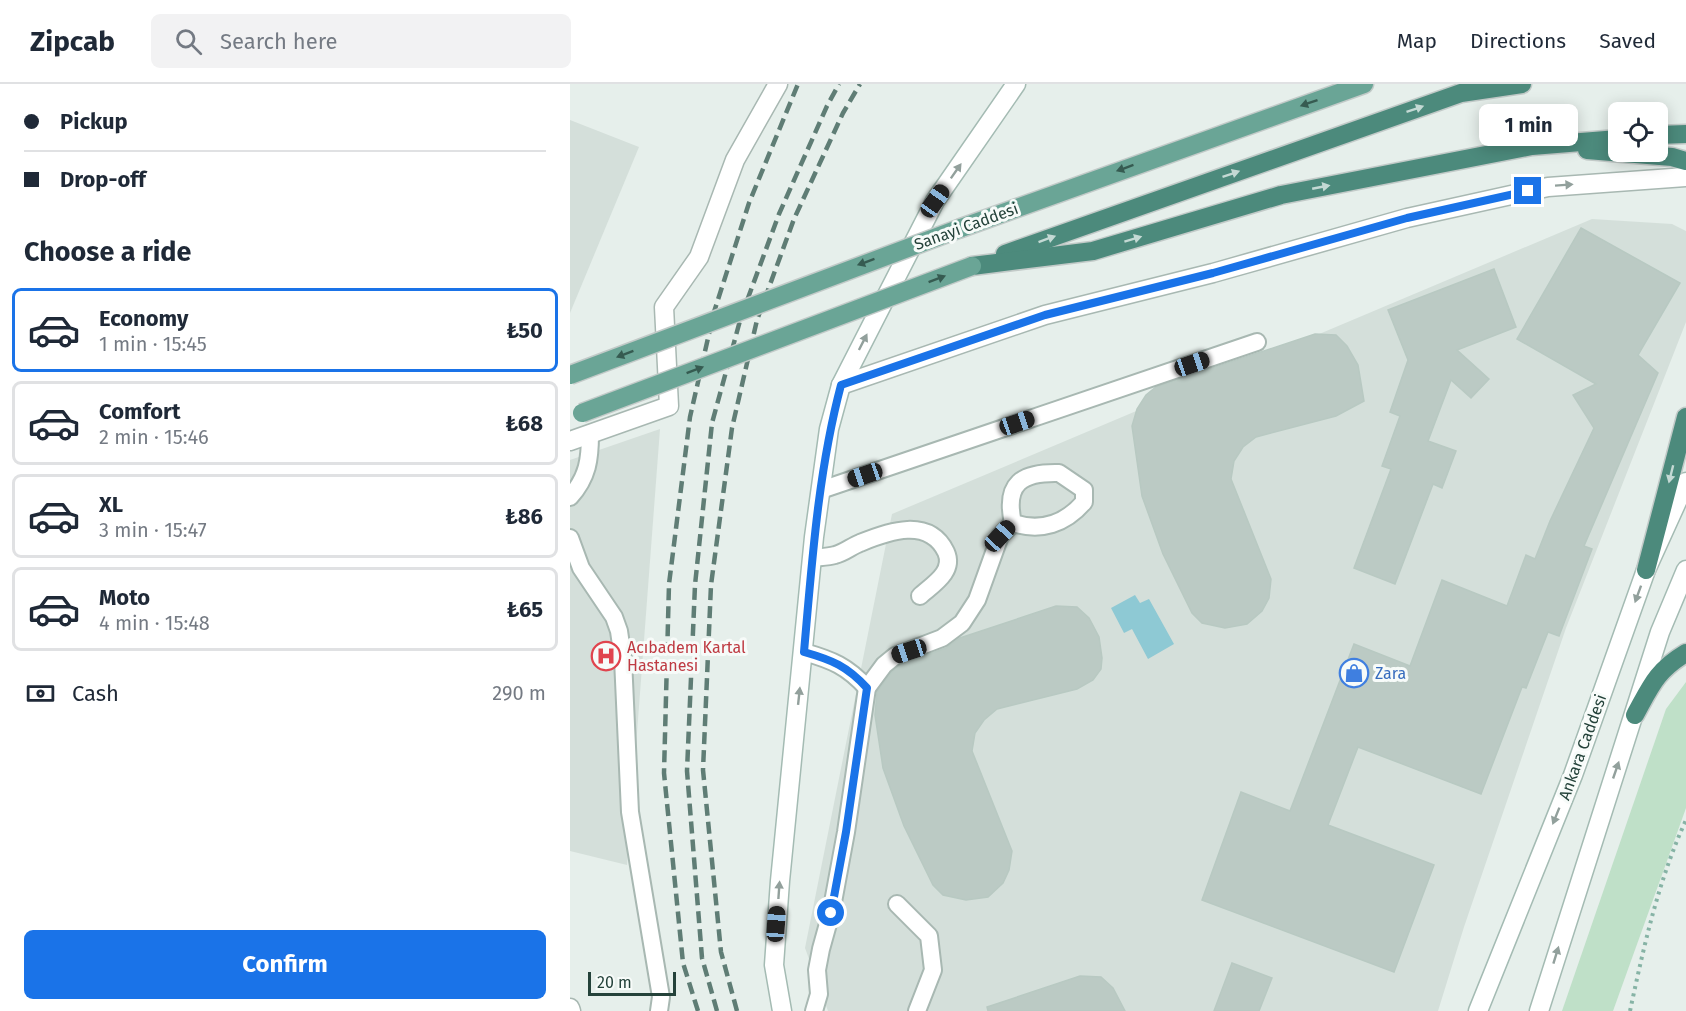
<!DOCTYPE html>
<html lang="en">
<head>
<meta charset="utf-8">
<style>
	:root { --surface:#fff; --page:#f2f2f3; --text:#1f2937; --muted:#747a83; --line:#e0e1e3; --accent:#1a73e8 }
	body { margin:0; font-family:"Fira Sans",sans-serif; background:var(--page); color:var(--text); height:100vh; display:flex; flex-direction:column; font-size:22px; white-space:nowrap }
	* { box-sizing:border-box; margin:0 }
	p { font-size:20px; color:var(--muted) }
	.icon { flex:none; width:33px; height:33px; fill:none; stroke:currentColor; stroke-width:2; stroke-linecap:round; stroke-linejoin:round }
	.map { position:relative; flex:1; overflow:hidden }
	.side { display:flex; flex-direction:column; background:var(--surface); width:570px }
	.side>* { flex:none }
	.top-card { display:grid; align-content:center; height:132px; padding:0 24px; background:var(--surface) }
	.fabs { position:absolute; left:1038px; top:18px; display:grid; gap:12px }
	.fabs a { display:grid; place-items:center; width:60px; height:60px; border-radius:9px; background:var(--surface); box-shadow:0 3px 15px #0003; font-size:30px }
	.scale { position:absolute; left:18px; bottom:15px; width:88px; box-sizing:border-box; padding-left:6px; border:3px solid #24423a; border-top:0; font-size:16px; line-height:21px; white-space:nowrap; color:#24423a; -webkit-text-stroke:4px #f7fbf9; paint-order:stroke }
	.end { position:absolute; width:27px; height:27px; margin:-14px; border:8px solid #1a73e8; background:#fff; box-shadow:0 0 0 3px #fff }
	.from { border-radius:50% }
	.bubble { position:absolute; height:42px; border-radius:9px; background:var(--surface); box-shadow:0 3px 15px #0003; font-size:20px; font-weight:700; line-height:42px; text-align:center }
	.car { position:absolute; width:18px; height:36px; margin:-18px -9px; border-radius:8px; box-shadow:0 0 4px 2px #0007; background:linear-gradient(#222 24%,#8ab4d8 0 40%,#222 0 76%,#8ab4d8 0 86%,#222 0) }
	.top-card b { display:flex; align-items:center; gap:21px; height:57px; font-size:22px }
	.top-card b+b { border-top:2px solid var(--line) }
	.top-card i { width:15px; height:15px; background:var(--text) }
	ul { padding:0; list-style:none }
	li { display:flex; align-items:center; gap:18px; height:84px; margin:0 12px 9px; padding:0 12px; border:3px solid var(--line); border-radius:9px }
	li div { flex:1 }
	li b { display:block; font-size:22px }
	li em { font-style:normal; font-weight:700 }
	li.current { border-color:var(--accent) }
	li>.icon { width:54px; height:54px; stroke-width:1.5 }
	h2 { padding:0 24px; font-size:27px; line-height:72px }
	.pay { display:flex; align-items:center; gap:15px; height:66px; padding:0 24px; font-size:22px }
	.pay p { margin-inline-start:auto }
	.cta { display:flex; gap:12px; margin-top:auto; padding:12px 24px }
	.cta a { flex:1; height:69px; border-radius:9px; background:var(--accent); color:#fff; font-size:24px; font-weight:700; line-height:69px; text-align:center }
	header { display:flex; align-items:center; gap:36px; box-sizing:border-box; height:84px; padding:0 30px; background:var(--surface); border-bottom:2px solid var(--line) }
	header strong { font-size:28px }
	nav { display:flex; gap:33px; margin-inline-start:auto; font-size:21px }
	.search { width:420px; height:54px; background:var(--page); display:flex; align-items:center; gap:15px; box-sizing:border-box; padding:0 21px; border-radius:9px; color:var(--muted); font-size:22px }
	main { display:flex; flex:1; min-height:0 }
	.map>svg:first-child { display:block }
</style>
</head>
<body>
<header>
<strong>Zipcab</strong>
<div class="search"><svg class="icon" aria-label="search" viewBox="0 0 24 24"><circle cx="10" cy="10" r="6"/><path d="M15 15l6 6"/></svg>Search here</div>
<nav><a>Map</a><a>Directions</a><a>Saved</a></nav>
</header>
<main>
<section class="side">
<div class="top-card">
<b><i class="from"></i>Pickup</b>
<b><i></i>Drop-off</b>
</div>
<h2>Choose a ride</h2>
<ul>
<li class="current"><svg class="icon" aria-label="car" viewBox="0 0 24 24"><path d="M5 17H2v-5l4-1 3-4h7l3 4 3 1v5h-3M9 17h6M6 11h13"/><circle cx="7" cy="17" r="2"/><circle cx="17" cy="17" r="2"/></svg><div><b>Economy</b><p>1 min · 15:45</p></div><em>₺50</em></li>
<li><svg class="icon" aria-label="car" viewBox="0 0 24 24"><path d="M5 17H2v-5l4-1 3-4h7l3 4 3 1v5h-3M9 17h6M6 11h13"/><circle cx="7" cy="17" r="2"/><circle cx="17" cy="17" r="2"/></svg><div><b>Comfort</b><p>2 min · 15:46</p></div><em>₺68</em></li>
<li><svg class="icon" aria-label="car" viewBox="0 0 24 24"><path d="M5 17H2v-5l4-1 3-4h7l3 4 3 1v5h-3M9 17h6M6 11h13"/><circle cx="7" cy="17" r="2"/><circle cx="17" cy="17" r="2"/></svg><div><b>XL</b><p>3 min · 15:47</p></div><em>₺86</em></li>
<li><svg class="icon" aria-label="car" viewBox="0 0 24 24"><path d="M5 17H2v-5l4-1 3-4h7l3 4 3 1v5h-3M9 17h6M6 11h13"/><circle cx="7" cy="17" r="2"/><circle cx="17" cy="17" r="2"/></svg><div><b>Moto</b><p>4 min · 15:48</p></div><em>₺65</em></li>
</ul>
<div class="pay"><svg class="icon" aria-label="cash" viewBox="0 0 24 24"><path d="M3 7h18v10H3z"/><circle cx="12" cy="12" r="2"/></svg>Cash<p>290 m</p></div>
<div class="cta"><a>Confirm</a></div>
</section>
<div class="map">
<svg width="1116" height="927" viewBox="0 0 1116 927">
	<rect width="100%" height="100%" fill="#e6efeb"/>
	<g fill="#d4dfda">
		<polygon points="0,36 69,63 0,229"/>
		<polygon points="1022,135 1102,140 1116,147 1116,238 996,544 894,843 868,927 258,927 235,864 322,430"/>
		<polygon points="90,345 57,781 0,767 0,376"/>
	</g>
	<polygon fill="#bfe0c8" points="1116,598 1116,724 1043,927 992,927 1096,625"/>
	<polygon fill="#8ec9d4" points="565,511 570,519 579,515 604,560 578,575 562,545 554,549 541,524"/>
	<g fill="#bbcac4" stroke="#b8c9c2" stroke-width="1.5">
		<polygon points="1011,144 1110,199 1068,271 1088,289 1014,462 1022,465 989,552 978,548 956,604 952,603 911,710 788,663 758,741 864,781 824,888 632,816 671,708 720,727 784,560 840,582 872,496 937,522 956,471 965,475 980,437 1024,344 1003,311 1026,300 947,255"/>
		<polygon points="924,185 946,243 887,266 919,295 901,314 881,296 858,357 886,367 872,404 863,400 825,500 784,484 821,385 812,382 830,332 820,328 838,276 818,226"/>
		<polygon points="745,250 766,251 777,262 788,281 794,317 766,332 686,353 673,363 664,377 661,395 701,495 699,514 692,527 677,540 655,544 632,539 622,529 593,470 572,412 562,342 567,325 576,311 586,303"/>
		<polygon points="486,522 507,523 519,534 529,553 532,574 531,585 523,596 507,605 427,625 414,636 405,649 402,667 442,767 439,786 433,799 418,813 396,816 373,811 363,801 334,742 313,684 305,631 307,608 322,588 330,581 376,564 390,554"/>
		<polygon points="662,879 702,894 689,927 644,927"/>
		<polygon points="510,892 531,893 543,904 555,927 418,927 417,923"/>
	</g>
	<g fill="none" stroke-linecap="round" stroke-linejoin="round">
		<g stroke="#a8b8b2" stroke-width="20">
			<g id="service">
				<path d="M489 389 514 406V418C495 440 471 448 443 439 434 399 452 388 489 389Z"/>
				<polyline points="251,406 687,258"/>
				<path d="M0 413C18 393 20 375 20 350"/>
				<polyline points="0,454 11,484 44,533 49,547 53,575 60,728 91,913 89,927"/>
				<path d="M242 474C250 473 258 473 265 471 274 469 282 462 290 459 319 447 359 433 376 468 385 488 362 501 350 512"/>
				<path d="M234 568C262 576 277 582 297 604"/>
				<polyline points="327,820 359,852 363,886 347,927"/>
				<polyline points="244,927 249,910 247,886 251,865 261,829 276,748 297,604 314,581 325,572 372,554 392,539 407,516 430,452 443,439"/>
			</g>
		</g>
		<g stroke="#a8b8b2" stroke-width="21">
			<g id="minor">
				<polyline points="271,301 475,231 643,189 837,134 978,103 1116,93"/>
				<polyline points="0,357 99,322 94,223 129,173 165,76 208,0"/>
				<polyline points="0,924 1,927"/>
			</g>
		</g>
		<g stroke="#a4bbb3" stroke-width="21">
			<g id="secondary">
				<polyline points="212,927 204,881 210,797 244,453 259,345 271,301 365,117 446,0"/>
				<polyline points="908,927 1003,691 1076,486 1116,398"/>
				<polyline points="969,927 1090,548 1116,486"/>
			</g>
		</g>
		<g stroke="#c2cac8" stroke-width="21">
			<polyline id="primary" points="391,144 794,0"/>
		</g>
		<g stroke="#c2cac8" stroke-width="21">
			<g id="trunk">
				<polyline points="1088,51 1116,50"/>
				<polyline points="1017,66 1102,73 1116,77"/>
				<polyline points="435,170 891,9 952,0"/>
				<polyline points="402,182 523,167 711,111 962,62 1048,55"/>
				<polyline points="1076,486 1116,333"/>
				<path d="M1065 631C1081 602 1086 587 1116 569"/>
			</g>
		</g>
		<path stroke="#86b3a5" stroke-width="4" stroke-dasharray="3 4.5" stroke-linecap="butt" d="M1060 927C1074 862 1088 797 1116 736"/>
		<use href="#service" stroke="#fff" stroke-width="16"/>
		<use href="#minor" stroke="#fff" stroke-width="18"/>
		<use href="#secondary" stroke="#fff" stroke-width="18"/>
		<use href="#primary" stroke="#6aa596" stroke-width="18"/>
		<use href="#trunk" stroke="#4c8a7c" stroke-width="18"/>
		<g stroke="#5f7d75" stroke-width="4.5" stroke-dasharray="12 6" stroke-linecap="butt">
			<polyline points="128,927 113,879 94,689 99,500 120,333 144,228 179,119 228,0"/>
			<polyline points="147,927 132,874 117,687 125,501 142,339 171,233 209,130 257,22 269,0"/>
			<polyline points="167,927 151,868 133,686 141,501 162,344 187,236 224,135 273,29 290,0"/>
		</g>
		<g stroke="#c2cac8" stroke-width="21" stroke-linecap="butt">
			<g id="primary-bridge">
				<polyline points="0,291 391,144"/>
				<polyline points="12,329 402,182"/>
			</g>
		</g>
		<use href="#primary-bridge" stroke="#6aa596" stroke-width="18"/>
	</g>
	<defs><path id="oneway-solid" d="M-6-.8H1V-3.2L6.5 0L1 3.2V.8H-6Z" transform="scale(1.5)"/></defs>
	<g fill="#365b51">
		<use href="#oneway-solid" transform="translate(739 19) rotate(161)"/>
		<use href="#oneway-solid" transform="translate(555 84) rotate(160)"/>
		<use href="#oneway-solid" transform="translate(296 178) rotate(160)"/>
		<use href="#oneway-solid" transform="translate(367 195) rotate(-21)"/>
		<use href="#oneway-solid" transform="translate(55 270) rotate(159)"/>
		<use href="#oneway-solid" transform="translate(125 286) rotate(-21)"/>
	</g>
	<g fill="#c4d9d4">
		<use href="#oneway-solid" transform="translate(845 25) rotate(-19)"/>
		<use href="#oneway-solid" transform="translate(661 90) rotate(-19)"/>
		<use href="#oneway-solid" transform="translate(751 103) rotate(-11)"/>
		<use href="#oneway-solid" transform="translate(477 155) rotate(-20)"/>
		<use href="#oneway-solid" transform="translate(563 155) rotate(-17)"/>
		<use href="#oneway-solid" transform="translate(1101 390) rotate(104)"/>
	</g>
	<g fill="#92a09c">
		<use href="#oneway-solid" transform="translate(386 87) rotate(-55)"/>
		<use href="#oneway-solid" transform="translate(994 101) rotate(-4)"/>
		<use href="#oneway-solid" transform="translate(293 258) rotate(-63)"/>
		<use href="#oneway-solid" transform="translate(1068 510) rotate(110)"/>
		<use href="#oneway-solid" transform="translate(229 612) rotate(-84)"/>
		<use href="#oneway-solid" transform="translate(1046 686) rotate(-71)"/>
		<use href="#oneway-solid" transform="translate(986 732) rotate(112)"/>
		<use href="#oneway-solid" transform="translate(209 806) rotate(-86)"/>
		<use href="#oneway-solid" transform="translate(986 871) rotate(-73)"/>
	</g>
	<g fill="none" stroke-linecap="round" stroke-linejoin="round">
		<path stroke="#1a73e8" stroke-width="8" d="M261 829 276 748 297 604C277 582 262 576 234 568 242 478 248 388 271 301L475 231 643 189 837 134 958 107"/>
	</g>
	<defs>
		<g id="hospital-ring" transform="scale(1.5)"><circle r="9.5" fill="#f7fbf9" stroke="#e0444e" stroke-width="1.5"/><path d="M-5-5h3v3.5h4V-5h3V5h-3V1.5h-4V5h-3Z" fill="#e0444e"/></g>
		<g id="shop-ring" transform="scale(1.5)"><circle r="9.5" fill="#f7fbf9" stroke="#3f7fe0" stroke-width="1.5"/><path d="M-5-2.5h2.3a2.7 3.5 0 0 1 5.4 0H5L5.5 6h-11ZM-1.5-2.5h3a1.5 2.3 0 0 0-3 0Z" fill="#3f7fe0"/></g>
	</defs>
	<g fill-rule="evenodd">
		<use href="#hospital-ring" x="36" y="572"/>
		<use href="#shop-ring" x="784" y="589"/>
	</g>
	<g text-anchor="middle" stroke-width="6" stroke-linejoin="round" paint-order="stroke">
		<g font-size="16" fill="#24423a" stroke="#f7fbf9">
			<text transform="translate(396 142) rotate(-20)" y="6">Sanayi Caddesi</text>
			<text transform="translate(1012 663) rotate(-70)" y="6">Ankara Caddesi</text>
		</g>
		<g font-size="16" fill="#be3a42" stroke="#f7fbf9" text-anchor="start">
			<text x="57" y="569">Acıbadem Kartal<tspan x="57" dy="18">Hastanesi</tspan></text>
		</g>
		<g font-size="16" fill="#366cbe" stroke="#f7fbf9" text-anchor="start">
			<text x="805" y="595">Zara</text>
		</g>
	</g>
</svg>
<div class="fabs">
<a><svg class="icon" aria-label="locate" viewBox="0 0 24 24"><circle cx="12" cy="12" r="6"/><path d="M12 2v4M12 18v4M2 12h4M18 12h4"/></svg></a>
</div>
<div class="scale">20 m</div>
<i class="end from" style="left:261px;top:829px"></i>
<i class="end" style="left:958px;top:107px"></i>
<div class="bubble" style="left:909px;top:20px;width:99px">1 min</div>
<i class="car" style="left:365px;top:117px;rotate:35deg"></i>
<i class="car" style="left:622px;top:280px;rotate:71deg"></i>
<i class="car" style="left:447px;top:339px;rotate:71deg"></i>
<i class="car" style="left:295px;top:391px;rotate:251deg"></i>
<i class="car" style="left:430px;top:452px;rotate:43deg"></i>
<i class="car" style="left:339px;top:567px;rotate:252deg"></i>
<i class="car" style="left:206px;top:840px;rotate:4deg"></i>
</div>
</main>
</body>
</html>
